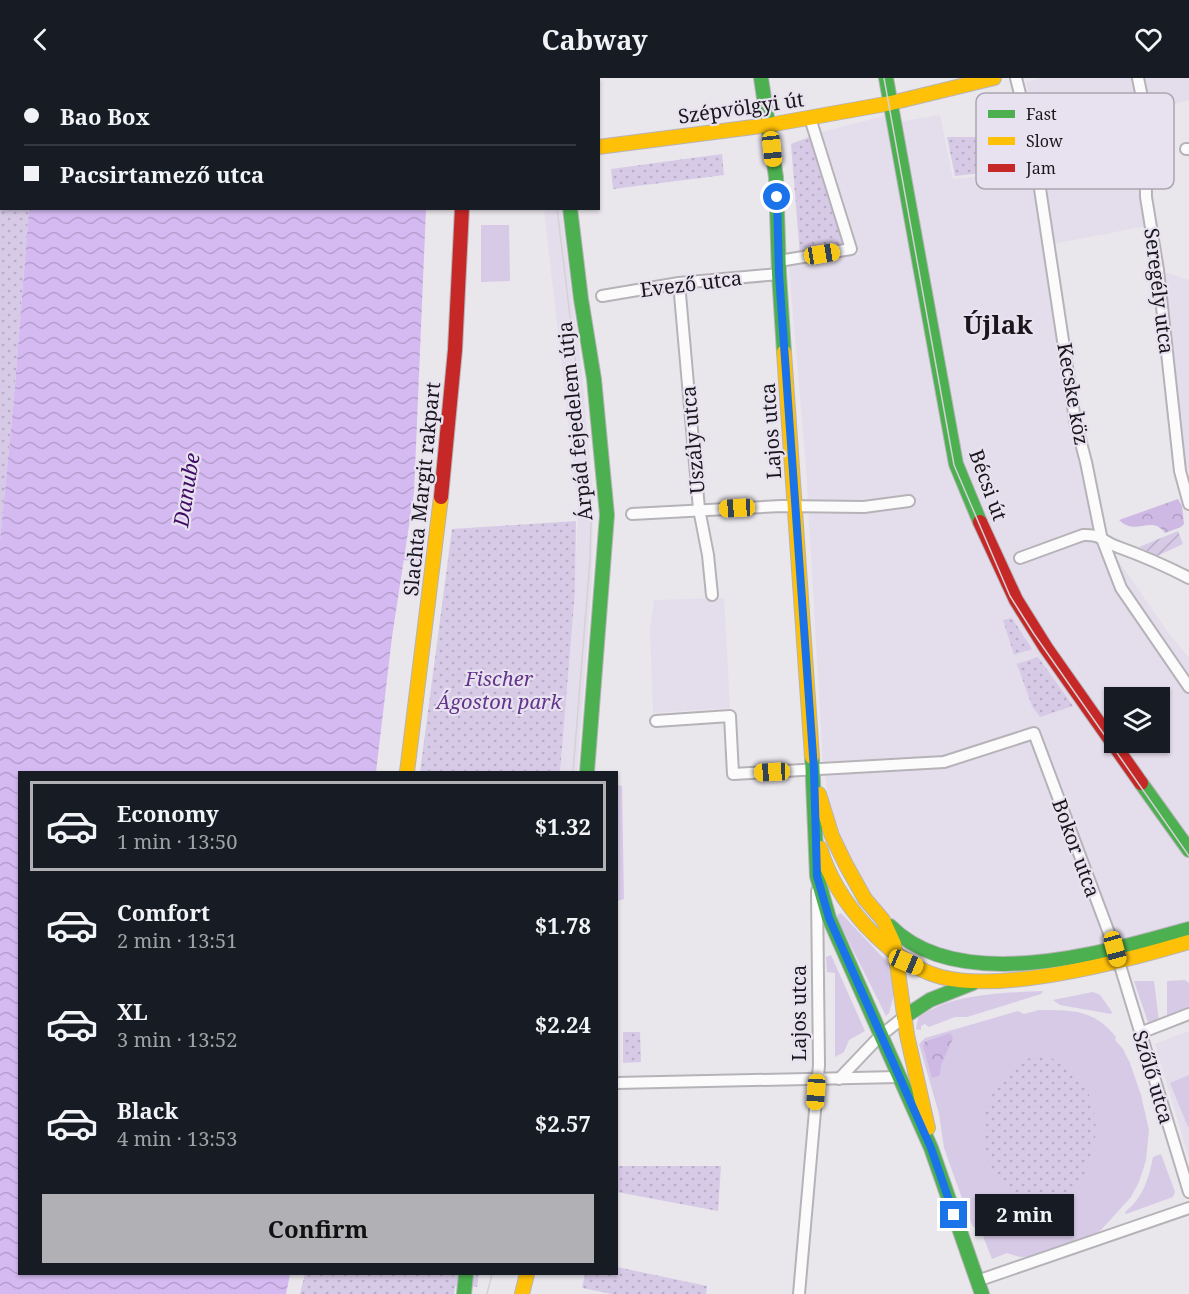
<!DOCTYPE html>
<html lang="en">
<head>
<meta charset="utf-8">
<style>
	:root { --surface:#171b24; --page:#242831; --text:#f1f3f6; --muted:#9ea1a6; --line:#363941; --accent:#b1b0b5 }
	body { margin:0; font-family:"Noto Serif",serif; background:var(--page); color:var(--text); height:100vh; display:flex; flex-direction:column; font-size:22px; white-space:nowrap }
	* { box-sizing:border-box; margin:0 }
	p { font-size:20px; color:var(--muted) }
	.icon { flex:none; width:33px; height:33px; fill:none; stroke:currentColor; stroke-width:2; stroke-linecap:round; stroke-linejoin:round }
	.map { position:relative; flex:1; overflow:hidden }
	.side { position:absolute; left:18px; top:693px; width:600px; height:504px; display:flex; flex-direction:column; background:var(--surface); border-radius:0px; box-shadow:0 2px 4px #0004 }
	.side>* { flex:none }
	.banner { position:absolute; left:0px; top:0px; width:600px; height:132px; box-shadow:0 2px 4px #0004; display:grid; align-content:center; height:132px; padding:0 24px; background:var(--surface) }
	.tools { position:absolute; left:1104px; top:609px; display:grid; gap:12px }
	.tools a { display:grid; place-items:center; width:66px; height:66px; border-radius:0px; background:var(--surface); box-shadow:0 2px 4px #0004; font-size:30px }
	.end { position:absolute; width:27px; height:27px; margin:-14px; border:8px solid #1a73e8; background:#fff; box-shadow:0 0 0 3px #fff }
	.from { border-radius:50% }
	.bubble { position:absolute; height:42px; border-radius:0px; background:var(--surface); box-shadow:0 2px 4px #0004; font-size:20px; font-weight:700; line-height:42px; text-align:center }
	.car { position:absolute; width:18px; height:36px; margin:-18px -9px; border-radius:8px; box-shadow:0 0 4px 2px #0007; background:linear-gradient(#f5c518 24%,#345 0 40%,#f5c518 0 76%,#345 0 86%,#f5c518 0) }
	.banner b { display:flex; align-items:center; gap:21px; height:57px; font-size:22px }
	.banner b+b { border-top:2px solid var(--line) }
	.banner i { width:15px; height:15px; background:var(--text) }
	ul { padding:10px 0 0; list-style:none }
	li { display:flex; align-items:center; gap:18px; height:90px; margin:0 12px 9px; padding:0 12px; border:3px solid transparent; border-radius:0px }
	li div { flex:1 }
	li b { display:block; font-size:22px }
	li em { font-style:normal; font-weight:700 }
	li.current { border-color:var(--accent) }
	li>.icon { width:54px; height:54px; stroke-width:1.5 }
	.button { display:flex; gap:12px; margin-top:auto; padding:12px 24px }
	.button a { flex:1; height:69px; border-radius:0px; background:var(--accent); color:#111; font-size:24px; font-weight:700; line-height:69px; text-align:center }
	header { display:flex; justify-content:space-between; align-items:center; height:78px; padding:0 24px; background:var(--surface); font-size:27px; font-weight:700 }
	.map>svg:first-child { display:block }
</style>
</head>
<body>
<header><svg class="icon" aria-label="back" viewBox="0 0 24 24"><path d="M15 5l-7 7 7 7"/></svg>Cabway<svg class="icon" aria-label="heart" viewBox="0 0 24 24"><path d="M12 20l-8-8c-3-5 5-10 8-4 3-6 11-1 8 4z"/></svg></header>
<div class="map">
<svg width="1189" height="1216" viewBox="0 0 1189 1216">
	<defs>
		<pattern id="forest-crowns" width="20" height="18" patternUnits="userSpaceOnUse" patternTransform="scale(1.5)"><rect width="20" height="18" fill="#ceb8e4"/><path d="M2 6a3 3 0 1 1 6 0M12 15a3 3 0 1 1 6 0" fill="none" stroke="#b09dc3"/></pattern>
		<pattern id="park-dots" width="8" height="8" patternUnits="userSpaceOnUse" patternTransform="scale(1.5)"><rect width="8" height="8" fill="#d7cae7"/><path d="M2 2h.1M6 6h.1" fill="none" stroke="#b8adc6" stroke-width="1.8" stroke-linecap="round"/></pattern>
		<pattern id="garden-furrows" width="10" height="10" patternUnits="userSpaceOnUse" patternTransform="scale(1.5)"><rect width="10" height="10" fill="#d7cae7"/><path d="M-1 1l2-2M0 10L10 0M9 11l2-2" fill="none" stroke="#b8adc6"/></pattern>
		<pattern id="water-waves" width="16" height="10" patternUnits="userSpaceOnUse" patternTransform="scale(1.5)"><rect width="16" height="10" fill="#d4baf1"/><path d="M0 5q4-4 8 0t8 0" fill="none" stroke="#b59fce"/></pattern>
	</defs>
	<rect width="100%" height="100%" fill="#e9e6ec"/>
	<g fill="#e4ddeb" fill-rule="evenodd">
		<path d="M1043 0H1189V22L1145 34 1151 147 1042 168 1101 458 1170 557 1189 580V846L1119 863 1054 876 1005 882 961 877 906 858 874 824 841 761 829 723 823 684 806 389 789 188 860 176 822 54 884 38 887 46 940 37 953 101 1047 91 1026 4ZM1114 620H1160V664H1114Z"/>
		<polygon points="544,131 561,131 582,297 593,418 592,502 577,694 560,694 575,513 578,429"/>
		<polygon points="1158,192 1189,202 1189,391 1180,393"/>
		<polygon points="724,520 730,630 653,635 650,551 654,522"/>
		<polygon points="1189,953 1189,1080 1155,966"/>
	</g>
	<g fill="#d7cae7">
		<polygon points="509,147 510,203 481,204 481,147"/>
		<polygon points="617,707 622,708 624,821 617,823"/>
		<polygon points="841,835 888,885 894,917 889,935 886,938 837,840 838,836"/>
		<polygon points="831,877 865,953 849,962 844,974 835,979 835,895 827,894 826,879"/>
		<polygon points="1185,902 1189,905 1189,931 1167,940 1167,903"/>
		<polygon points="1134,903 1154,903 1159,943 1149,947"/>
		<path d="M1043 913 1041 916 967 939H955L929 949 925 946 921 948V952L916 951 918 940C950 915 1002 915 1043 913Z"/>
		<polygon points="1093,914 1100,917 1112,934 1111,936 1060,927 1053,922"/>
		<path d="M1039 932C1071 932 1094 931 1116 959L1115 962 1123 971 1130 985 1141 1017 1149 1052 1146 1082 1139 1104 1131 1119 1101 1152 1088 1161 1037 1179H1020L1007 1175 992 1181 983 1158 972 1147 955 1101 944 1070 939 1036 919 966 925 960 1018 933 1024 936Z"/>
		<polygon points="1189,997 1189,1048 1188,1049 1170,1005"/>
		<path d="M1161 1076 1175 1114 1173 1119 1126 1136 1125 1134C1143 1120 1149 1100 1153 1079Z"/>
	</g>
	<g fill="url(#forest-crowns)">
		<path d="M1178 421 1182 428 1184 446 1181 449 1165 455C1151 436 1136 459 1119 442Z"/>
		<polygon points="950,955 953,960 941,987 940,997 932,1000 923,968 924,964"/>
	</g>
	<g fill="url(#park-dots)">
		<polygon points="0,0 33,0 2,2 2,130 29,131 14,320 0,462"/>
		<polygon points="1016,15 1032,77 1029,90 955,98 947,59 976,59 993,50 1008,60 1019,44 1008,35"/>
		<polygon points="812,58 846,164 842,170 800,177 791,66"/>
		<polygon points="722,76 724,97 613,111 611,91"/>
		<polygon points="576,443 575,513 560,694 420,694 452,451"/>
		<polygon points="1012,540 1032,571 1014,577 1003,542"/>
		<polygon points="1038,579 1073,628 1040,639 1032,628 1017,586"/>
		<polygon points="623,954 640,954 641,984 623,985"/>
		<path d="M1037 977C1106 985 1112 1080 1066 1120 1059 1125 1051 1133 1042 1132 1034 1132 1027 1127 1021 1123 1010 1116 998 1106 993 1094 990 1086 986 1077 984 1068 976 1031 1002 989 1037 977Z"/>
		<polygon points="617,1088 721,1088 718,1133 617,1114"/>
		<polygon points="617,1189 707,1208 706,1216 612,1216 582,1210 585,1196 616,1196"/>
		<polygon points="305,1196 479,1196 477,1209 455,1208 454,1216 300,1216"/>
	</g>
	<polygon fill="url(#garden-furrows)" points="1178,453 1183,466 1157,478 1139,469"/>
	<g fill="url(#water-waves)">
		<polygon points="33,0 431,0 33,2"/>
		<polygon points="29,131 426,131 414,415 392,559 376,694 20,694 20,1196 290,1196 286,1216 0,1216 0,462 14,320"/>
	</g>
	<g fill="none" stroke-linecap="round" stroke-linejoin="round">
		<polyline stroke="#d4baf1" stroke-width="4" points="400,480 418,481"/>
		<g stroke="#b6b3b8" stroke-width="14">
			<g id="street">
				<polyline points="1016,0 1034,71 1075,342 1086,384 1101,458 1121,510 1189,609"/>
				<polyline points="1138,0 1145,34 1146,119 1158,192 1180,393 1189,426"/>
				<polyline points="1186,71 1189,71"/>
				<polyline points="779,183 851,171 810,40"/>
				<polyline points="679,205 699,431 708,477 712,517"/>
				<polyline points="602,218 679,205 779,196"/>
				<polyline points="632,436 781,428 864,429 909,423"/>
				<path d="M1020 480 1083 457C1103 456 1102 464 1118 469 1143 478 1166 488 1189 500"/>
				<polyline points="656,643 730,638 733,696 944,684 1034,655 1115,871 1189,1114"/>
				<polyline points="1140,955 1189,936"/>
				<polyline points="839,1001 880,958 904,939"/>
				<polyline points="616,1005 899,999"/>
				<polyline points="977,1203 1189,1130"/>
				<polyline points="799,1216 819,987 817,813"/>
			</g>
		</g>
		<g stroke="#b6b3b8" stroke-width="16">
			<g id="fast">
				<polyline points="761,0 776,99 779,196 784,274"/>
				<polyline points="886,0 956,386 980,444"/>
				<polyline points="570,130 581,221 594,301 607,437 587,694"/>
				<polyline points="812,679 817,798 829,840 931,1070 982,1216"/>
				<polyline points="1141,705 1189,772"/>
				<path d="M890 848C959 918 1107 874 1189 851"/>
				<polyline points="904,939 930,922 973,905"/>
				<polyline points="464,1216 466,1196"/>
			</g>
		</g>
		<g stroke="#b6b3b8" stroke-width="16">
			<g id="slow">
				<polyline points="464,2 465,0"/>
				<polyline points="598,69 769,47 891,25 994,0"/>
				<polyline points="784,274 812,679"/>
				<polyline points="407,694 441,419"/>
				<polyline points="819,716 832,758 846,787 865,821 883,842 894,866 907,957 928,1050"/>
				<path d="M820 770C829 800 845 825 866 848 887 870 911 891 941 899 1006 915 1125 883 1189 864"/>
				<polyline points="522,1216 527,1196"/>
			</g>
		</g>
		<g stroke="#b6b3b8" stroke-width="16">
			<g id="jam">
				<polyline points="555,0 556,2"/>
				<polyline points="441,419 455,272 462,130"/>
				<polyline points="980,444 1016,522 1046,570 1141,705"/>
			</g>
		</g>
		<use href="#street" stroke="#fcfbfc" stroke-width="10"/>
		<use href="#fast" stroke="#4caf50" stroke-width="14"/>
		<use href="#slow" stroke="#ffc107" stroke-width="14"/>
		<use href="#jam" stroke="#c62828" stroke-width="14"/>
		<g stroke="#d4d2d5" stroke-width="1.5">
			<polyline points="541,0 541,2"/>
			<polyline points="884,0 954,387 1010,518 1034,556 1189,778"/>
			<polyline points="557,130 584,354 591,440 590,482 573,694"/>
			<polyline points="487,1216 492,1196"/>
		</g>
	</g>
	<g fill="none" stroke-linecap="round" stroke-linejoin="round">
		<polyline stroke="#1a73e8" stroke-width="8" points="777,119 779,196 814,692 817,798 829,840 931,1070 954,1137"/>
	</g>
	<g text-anchor="middle" stroke-width="4.5" stroke-linejoin="round" paint-order="stroke">
		<g font-size="20" fill="#19171c" stroke="#e8e2f0">
			<text transform="translate(741 30) rotate(-8)" y="7">Szépvölgyi út</text>
			<text transform="translate(691 206) rotate(-7)" y="7">Evező utca</text>
			<text transform="translate(1159 213) rotate(83)" y="7">Seregély utca</text>
			<text transform="translate(1073 316) rotate(80)" y="7">Kecske köz</text>
			<text transform="translate(575 343) rotate(-96)" y="7">Árpád fejedelem útja</text>
			<text transform="translate(771 353) rotate(-94)" y="7">Lajos utca</text>
			<text transform="translate(693 362) rotate(-95)" y="7">Uszály utca</text>
			<text transform="translate(988 407) rotate(70)" y="7">Bécsi út</text>
			<text transform="translate(422 411) rotate(-84)" y="7">Slachta Margit rakpart</text>
			<text transform="translate(1076 770) rotate(70)" y="7">Bokor utca</text>
			<text transform="translate(799 935) rotate(-90)" y="7">Lajos utca</text>
			<text transform="translate(1153 999) rotate(73)" y="7">Szőlő utca</text>
		</g>
		<g font-size="20" font-style="italic" fill="#62348b" stroke="#e8e2f0">
			<text x="499" y="608">Fischer<tspan x="499" dy="23">Ágoston park</tspan></text>
		</g>
		<g font-size="21" font-style="italic" fill="#410c66" stroke="#e8e2f0">
			<text transform="translate(187 412) rotate(-81)" y="7">Danube</text>
		</g>
		<g font-size="26" font-weight="bold" fill="#19171c" stroke="#e8e2f0">
			<text x="998" y="256">Újlak</text>
		</g>
	</g>
	<rect x="976" y="15" width="198" height="96" rx="9" fill="#e8e2f0" stroke="#aaa5b0" stroke-width="1.5"/>
	<rect x="988" y="32" width="27" height="8" fill="#4caf50"/>
	<rect x="988" y="59" width="27" height="8" fill="#ffc107"/>
	<rect x="988" y="86" width="27" height="8" fill="#c62828"/>
	<g font-size="16" fill="#19171c">
		<text x="1026" y="42">Fast</text>
		<text x="1026" y="69">Slow</text>
		<text x="1026" y="96">Jam</text>
	</g>
</svg>
<div class="tools">
<a><svg class="icon" aria-label="layers" viewBox="0 0 24 24"><path d="M12 4l9 5-9 5-9-5zM3 14l9 5 9-5"/></svg></a>
</div>
<i class="end from" style="left:777px;top:119px"></i>
<i class="end" style="left:954px;top:1137px"></i>
<div class="bubble" style="left:975px;top:1116px;width:99px">2 min</div>
<i class="car" style="left:772px;top:71px;rotate:174deg"></i>
<i class="car" style="left:822px;top:176px;rotate:81deg"></i>
<i class="car" style="left:737px;top:430px;rotate:267deg"></i>
<i class="car" style="left:772px;top:694px;rotate:267deg"></i>
<i class="car" style="left:1115px;top:871px;rotate:165deg"></i>
<i class="car" style="left:906px;top:884px;rotate:113deg"></i>
<i class="car" style="left:816px;top:1014px;rotate:184deg"></i>
<div class="banner">
<b><i class="from"></i>Bao Box</b>
<b><i></i>Pacsirtamező utca</b>
</div>
<section class="side">
<ul>
<li class="current"><svg class="icon" aria-label="car" viewBox="0 0 24 24"><path d="M5 17H2v-5l4-1 3-4h7l3 4 3 1v5h-3M9 17h6M6 11h13"/><circle cx="7" cy="17" r="2"/><circle cx="17" cy="17" r="2"/></svg><div><b>Economy</b><p>1 min · 13:50</p></div><em>$1.32</em></li>
<li><svg class="icon" aria-label="car" viewBox="0 0 24 24"><path d="M5 17H2v-5l4-1 3-4h7l3 4 3 1v5h-3M9 17h6M6 11h13"/><circle cx="7" cy="17" r="2"/><circle cx="17" cy="17" r="2"/></svg><div><b>Comfort</b><p>2 min · 13:51</p></div><em>$1.78</em></li>
<li><svg class="icon" aria-label="car" viewBox="0 0 24 24"><path d="M5 17H2v-5l4-1 3-4h7l3 4 3 1v5h-3M9 17h6M6 11h13"/><circle cx="7" cy="17" r="2"/><circle cx="17" cy="17" r="2"/></svg><div><b>XL</b><p>3 min · 13:52</p></div><em>$2.24</em></li>
<li><svg class="icon" aria-label="car" viewBox="0 0 24 24"><path d="M5 17H2v-5l4-1 3-4h7l3 4 3 1v5h-3M9 17h6M6 11h13"/><circle cx="7" cy="17" r="2"/><circle cx="17" cy="17" r="2"/></svg><div><b>Black</b><p>4 min · 13:53</p></div><em>$2.57</em></li>
</ul>
<div class="button"><a>Confirm</a></div>
</section>
</div>
</body>
</html>
